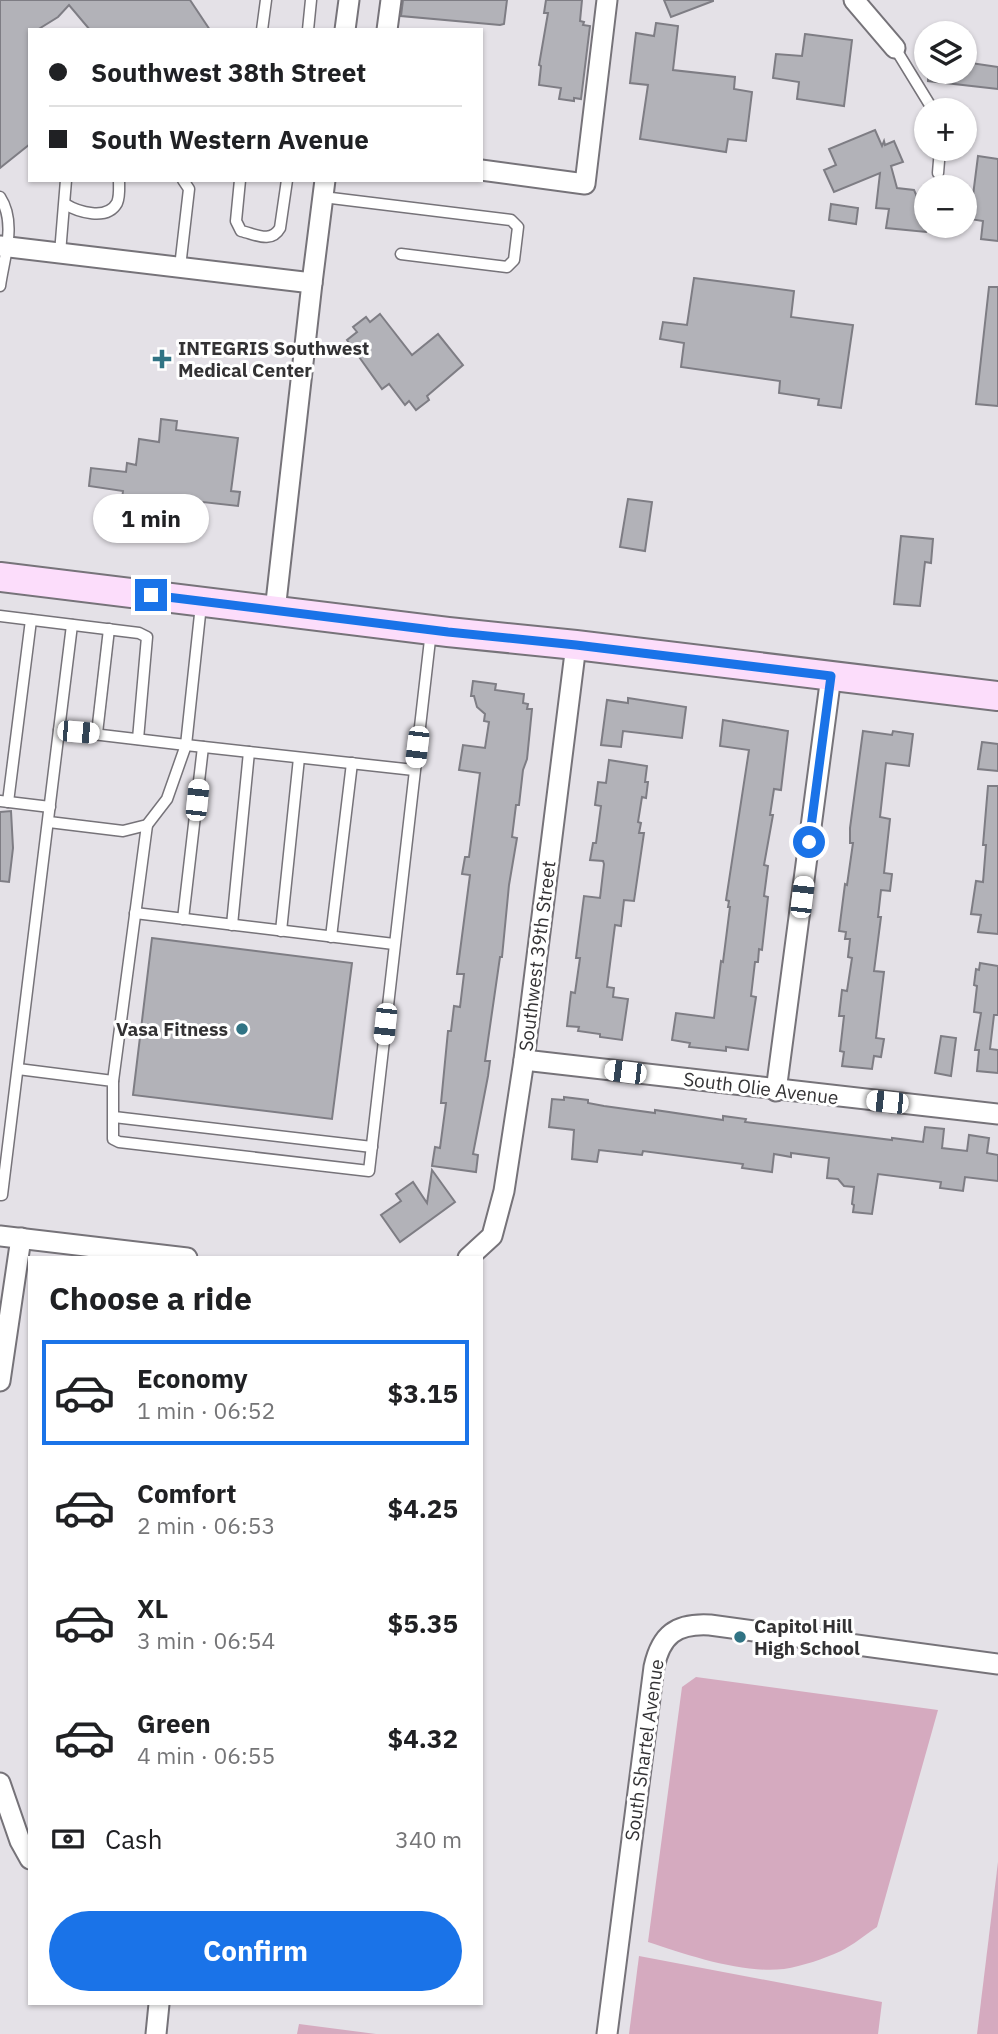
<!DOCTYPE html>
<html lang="en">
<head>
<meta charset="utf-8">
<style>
	:root { --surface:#fff; --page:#f6f6f6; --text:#202124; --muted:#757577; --line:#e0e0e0; --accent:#1a73e8 }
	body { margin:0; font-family:"IBM Plex Sans",sans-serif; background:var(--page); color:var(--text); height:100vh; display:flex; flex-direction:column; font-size:26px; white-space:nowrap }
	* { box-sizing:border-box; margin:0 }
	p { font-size:23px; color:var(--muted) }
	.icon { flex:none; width:38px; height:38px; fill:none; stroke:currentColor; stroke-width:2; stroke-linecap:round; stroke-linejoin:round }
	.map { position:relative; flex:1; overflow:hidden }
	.sheet { position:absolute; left:28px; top:1256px; width:455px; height:749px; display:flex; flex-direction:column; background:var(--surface); border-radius:0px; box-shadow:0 2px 5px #0004 }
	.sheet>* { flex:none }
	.top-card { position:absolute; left:28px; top:28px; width:455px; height:154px; border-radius:0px; box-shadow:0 2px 5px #0004; display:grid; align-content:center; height:154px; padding:0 21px; background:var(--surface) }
	.fabs { position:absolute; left:914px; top:21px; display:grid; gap:14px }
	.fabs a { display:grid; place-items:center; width:63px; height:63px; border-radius:50%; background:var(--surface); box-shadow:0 2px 5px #0004; font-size:35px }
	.end { position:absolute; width:32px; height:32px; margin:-16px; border:9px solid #1a73e8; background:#fff; box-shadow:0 0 0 4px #fff }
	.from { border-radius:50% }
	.bubble { position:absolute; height:49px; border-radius:24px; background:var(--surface); box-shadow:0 2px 5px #0004; font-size:23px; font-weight:700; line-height:49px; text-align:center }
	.car { position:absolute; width:21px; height:42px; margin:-21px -10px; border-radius:9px; box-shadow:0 0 5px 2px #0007; background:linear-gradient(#fff 24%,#345 0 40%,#fff 0 76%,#345 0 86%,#fff 0) }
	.top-card b { display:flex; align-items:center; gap:24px; height:66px; font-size:26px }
	.top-card b+b { border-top:2px solid var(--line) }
	.top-card i { width:18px; height:18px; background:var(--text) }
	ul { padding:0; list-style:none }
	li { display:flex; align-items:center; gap:21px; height:105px; margin:0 14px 10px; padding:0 7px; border:4px solid transparent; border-radius:0px }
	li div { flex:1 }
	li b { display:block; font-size:26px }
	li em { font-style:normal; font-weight:700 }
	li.on { border-color:var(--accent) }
	li>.icon { width:63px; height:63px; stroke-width:1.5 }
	h2 { padding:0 21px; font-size:32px; line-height:84px }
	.pay { display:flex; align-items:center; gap:18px; height:77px; padding:0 21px; font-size:26px }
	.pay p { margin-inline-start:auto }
	.cta { display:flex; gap:14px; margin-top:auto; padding:14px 21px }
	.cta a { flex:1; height:80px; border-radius:42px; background:var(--accent); color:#fff; font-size:28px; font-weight:700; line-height:80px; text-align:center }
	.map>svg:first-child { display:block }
</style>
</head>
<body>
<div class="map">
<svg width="998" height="2034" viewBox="0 0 998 2034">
	<rect width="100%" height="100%" fill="#e4e1e7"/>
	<g fill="#d5aabf">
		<path d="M696 1677 938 1710 877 1927C865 1935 853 1945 841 1951 823 1959 803 1966 784 1969 743 1974 687 1955 648 1942L682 1687Z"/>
		<polygon points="998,1862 998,2034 977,2034"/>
		<polygon points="639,1956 882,2002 878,2034 629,2034"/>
		<polygon points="299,2024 376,2034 297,2034"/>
	</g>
	<g fill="#b2b2b8" stroke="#7e7d84" stroke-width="2">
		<polygon points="0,0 190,0 210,30 90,30 69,5 58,17 37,30 30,30 30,144 0,168"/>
		<polygon points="403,0 507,0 504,24 500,25 401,16"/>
		<polygon points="546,0 582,0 580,21 584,22 583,25 590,26 581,99 574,98 574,101 559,99 561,88 539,85 541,66 539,65 548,13 544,13"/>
		<polygon points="664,0 713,0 713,1 671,17"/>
		<polygon points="656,23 678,26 673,70 735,77 734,89 752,92 746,141 728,139 726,152 640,139 648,85 630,83 636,33 654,36"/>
		<polygon points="805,34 852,40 844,106 797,99 799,82 773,78 776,54 802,56"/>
		<polygon points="964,62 998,67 998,89 928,81 928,72 964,72"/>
		<polygon points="875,130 882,146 884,141 885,145 894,141 903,162 891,166 897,188 914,190 926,217 926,232 886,228 889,209 876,208 880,173 834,192 824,170 836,165 829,149"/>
		<polygon points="978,156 998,159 998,241 981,239 983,221 970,219"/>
		<polygon points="831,204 858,208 856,224 829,220"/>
		<polygon points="694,278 794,291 791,317 853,325 841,408 818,405 819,399 779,393 780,381 681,367 684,343 660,339 663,322 687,325"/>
		<polygon points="989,287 998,287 998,406 976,404"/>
		<polygon points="380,314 412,355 438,334 463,365 427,396 429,400 416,410 409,401 405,405 389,384 382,389 347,340 357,332 353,327 366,317 370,322"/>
		<polygon points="161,419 177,421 176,430 238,438 231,491 240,492 238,506 203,502 199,534 190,532 189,539 128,531 131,501 122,499 123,491 89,486 91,468 126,472 127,463 136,465 139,439 159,442"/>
		<polygon points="628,499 652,502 645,551 620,547"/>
		<polygon points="901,536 933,539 931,563 925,562 920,606 894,604"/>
		<polygon points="473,681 496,684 495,690 524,694 523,703 528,704 527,709 532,709 527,759 523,770 519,805 516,805 512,837 517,838 509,885 502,957 500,957 485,1061 490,1061 488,1076 473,1154 478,1155 476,1172 432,1166 435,1147 440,1148 446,1103 441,1103 448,1031 451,1031 454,1006 460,1007 464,974 457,974 470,875 462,874 465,857 469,857 480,773 459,770 463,745 485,748 489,722 484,721 485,714 477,707 474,696 471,696"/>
		<polygon points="628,698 686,707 682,738 623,731 621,747 601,745 607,700 628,703"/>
		<polygon points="723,720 788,731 781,790 774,789 770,815 773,815 764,865 768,866 764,896 768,897 762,950 759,949 758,962 755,962 751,996 756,997 748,1050 726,1047 726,1051 689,1047 690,1043 672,1040 676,1013 714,1018 721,961 723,962 730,907 728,907 729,901 726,900 749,750 720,746"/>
		<polygon points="863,731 892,735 893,731 913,734 909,766 886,763 880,817 890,819 884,873 892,874 890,891 881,890 878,917 881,917 874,971 884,972 876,1038 884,1039 881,1057 874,1056 872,1069 842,1066 844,1052 840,1051 844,1016 839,1016 842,990 847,991 852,958 848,957 850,939 845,939 846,932 839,931 845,884 847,885 853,843 850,843 850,828"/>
		<polygon points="982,742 998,744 998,771 978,769"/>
		<polygon points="609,760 647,766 645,782 648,782 646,798 642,797 638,822 641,823 639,833 644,833 634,901 624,900 621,926 615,925 607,987 614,988 613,997 628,999 622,1040 600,1037 600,1034 578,1031 579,1027 567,1026 571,992 575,993 580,958 576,958 584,896 600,898 604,864 603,861 590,860 593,843 596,843 601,806 595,805 598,782 606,783"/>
		<polygon points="988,786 998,786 998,934 978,932 981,915 971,914 976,881 983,882 986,845 983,845"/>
		<polygon points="11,811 13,848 9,882 0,881 0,812"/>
		<polygon points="152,938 352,963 332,1119 133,1095"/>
		<polygon points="980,963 998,966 998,1015 994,1015 990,1049 998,1050 998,1073 977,1071 979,1050 975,1050 981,1013 974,1012 977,986 974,985 976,969 979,970"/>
		<polygon points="941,1036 956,1038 951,1076 935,1073"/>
		<polygon points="564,1097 588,1100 588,1103 604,1106 655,1113 655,1110 723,1120 723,1116 746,1119 745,1122 892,1140 892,1138 923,1142 925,1127 944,1129 942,1148 967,1151 969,1135 989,1138 987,1153 998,1155 998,1181 965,1177 963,1191 940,1188 941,1182 878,1174 872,1214 853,1212 854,1205 852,1204 854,1187 844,1186 838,1179 827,1178 829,1158 791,1153 791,1157 774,1154 772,1172 742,1168 743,1164 643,1151 642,1155 599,1150 597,1162 572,1159 574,1130 549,1127 552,1099 564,1100"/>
		<polygon points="432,1170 455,1202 400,1242 381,1215 401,1201 396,1194 413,1182 427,1203"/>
	</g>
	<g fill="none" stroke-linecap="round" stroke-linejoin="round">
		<g stroke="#767379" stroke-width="13">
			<g id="lane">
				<polyline points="262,30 266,0"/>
				<polyline points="308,30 311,0"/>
				<polyline points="895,48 933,110"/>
				<polyline points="938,173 940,149"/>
				<path d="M240 180 236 221 241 231C255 234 271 244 280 228L287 180"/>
				<path d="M0 197C17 223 4 257 0 286"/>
				<polyline points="323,197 511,220 518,227 514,260 507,267 401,254"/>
				<path d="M65 204C78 212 107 221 117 203 120 196 119 187 119 180"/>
				<polyline points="60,253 66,180"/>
				<polyline points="180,267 189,189 183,180"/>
				<polyline points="0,616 139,633 147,637 138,739"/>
				<polyline points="59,730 72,625"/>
				<polyline points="97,733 109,629"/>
				<polyline points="0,801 50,807"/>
				<polyline points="8,802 31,620"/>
				<polyline points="49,822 123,831 147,825 167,799 186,745 414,770"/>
				<polyline points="135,913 394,944"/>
				<polyline points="183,919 203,747"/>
				<polyline points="232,925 249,752"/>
				<polyline points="281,931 299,758"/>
				<polyline points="331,937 352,763"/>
				<polyline points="18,1069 113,1081 113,1139 119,1142 369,1171 431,631"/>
				<polyline points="113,1081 147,825"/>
				<polyline points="114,1117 372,1147"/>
				<polyline points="0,1195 2,1195 59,730 186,745 201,605"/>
			</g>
		</g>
		<g stroke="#767379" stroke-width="23">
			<g id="street">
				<polyline points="854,0 895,48"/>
				<polyline points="345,30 349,0"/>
				<polyline points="387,30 391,0"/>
				<polyline points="481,170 585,184 607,0"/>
				<polyline points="0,246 312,283 275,611"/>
				<polyline points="312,283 325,180"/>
				<polyline points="524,1060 998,1114"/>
				<polyline points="776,1091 831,676"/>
				<polyline points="0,1236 187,1258"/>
				<polyline points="468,1258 492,1236 504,1191 524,1060 576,645"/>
				<polyline points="0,1381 21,1238"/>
				<polyline points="0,1783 20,1841 30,1859"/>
				<polyline points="156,2034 159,2004"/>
				<path d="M607 2034 654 1667C661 1635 676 1623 710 1625L998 1664"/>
			</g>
		</g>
		<g stroke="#767379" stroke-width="32">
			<polyline id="secondary" points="0,577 448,632 576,645 998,696"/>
		</g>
		<use href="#lane" stroke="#fff" stroke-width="10"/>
		<use href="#street" stroke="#fff" stroke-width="19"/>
		<use href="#secondary" stroke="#fcddfb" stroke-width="28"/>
	</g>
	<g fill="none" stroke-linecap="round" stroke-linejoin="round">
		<polyline stroke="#1a73e8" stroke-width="9" points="151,595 448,632 576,645 831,676 809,842"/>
	</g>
	<g fill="#307384" stroke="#fff" stroke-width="2.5">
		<path d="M158.5 348.5h7v7h7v7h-7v7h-7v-7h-7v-7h7z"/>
		<circle cx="242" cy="1029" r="7"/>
		<circle cx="740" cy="1637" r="7"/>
	</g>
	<g text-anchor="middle" stroke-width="6" stroke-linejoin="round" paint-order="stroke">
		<g font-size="19" font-weight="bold" fill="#333234" stroke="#fff" text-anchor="start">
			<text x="178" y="355">INTEGRIS Southwest<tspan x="178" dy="22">Medical Center</tspan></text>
			<text x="228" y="1036" text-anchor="end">Vasa Fitness</text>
			<text x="754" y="1633">Capitol Hill<tspan x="754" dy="22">High School</tspan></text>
		</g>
		<g font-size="19" fill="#333234" stroke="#fff">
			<text transform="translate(537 956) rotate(-83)" y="7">Southwest 39th Street</text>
			<text transform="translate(761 1088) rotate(7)" y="7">South Olie Avenue</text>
			<text transform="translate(644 1750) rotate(-82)" y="7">South Shartel Avenue</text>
		</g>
	</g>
</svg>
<div class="fabs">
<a><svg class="icon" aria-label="layers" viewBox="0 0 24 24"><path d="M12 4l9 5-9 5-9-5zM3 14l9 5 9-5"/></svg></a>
<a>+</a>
<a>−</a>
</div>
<i class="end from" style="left:809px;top:842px"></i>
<i class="end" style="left:151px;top:595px"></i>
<div class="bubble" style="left:93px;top:494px;width:116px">1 min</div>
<i class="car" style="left:78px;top:732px;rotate:95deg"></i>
<i class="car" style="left:417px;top:747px;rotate:187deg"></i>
<i class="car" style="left:197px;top:800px;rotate:6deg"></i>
<i class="car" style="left:802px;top:897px;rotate:7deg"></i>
<i class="car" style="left:385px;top:1024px;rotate:186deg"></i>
<i class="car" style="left:625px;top:1072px;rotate:277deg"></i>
<i class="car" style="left:887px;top:1102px;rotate:276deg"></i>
<div class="top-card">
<b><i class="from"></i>Southwest 38th Street</b>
<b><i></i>South Western Avenue</b>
</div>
<section class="sheet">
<h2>Choose a ride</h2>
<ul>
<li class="on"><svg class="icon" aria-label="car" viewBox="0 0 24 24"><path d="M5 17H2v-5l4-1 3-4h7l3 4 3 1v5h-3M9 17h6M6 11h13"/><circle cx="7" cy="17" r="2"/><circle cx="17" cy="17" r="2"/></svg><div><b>Economy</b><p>1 min · 06:52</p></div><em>$3.15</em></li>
<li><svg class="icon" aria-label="car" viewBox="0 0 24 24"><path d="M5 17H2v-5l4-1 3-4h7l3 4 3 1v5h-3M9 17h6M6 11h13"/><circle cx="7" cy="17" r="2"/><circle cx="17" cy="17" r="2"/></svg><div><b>Comfort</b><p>2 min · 06:53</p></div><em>$4.25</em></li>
<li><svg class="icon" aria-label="car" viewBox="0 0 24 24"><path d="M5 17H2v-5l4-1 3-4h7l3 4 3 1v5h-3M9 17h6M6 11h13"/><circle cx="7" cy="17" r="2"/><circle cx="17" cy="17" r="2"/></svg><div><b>XL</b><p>3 min · 06:54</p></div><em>$5.35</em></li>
<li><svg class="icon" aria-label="car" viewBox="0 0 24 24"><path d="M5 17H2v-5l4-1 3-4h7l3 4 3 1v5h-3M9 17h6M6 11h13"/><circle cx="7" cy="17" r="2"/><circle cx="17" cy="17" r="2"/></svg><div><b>Green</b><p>4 min · 06:55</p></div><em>$4.32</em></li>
</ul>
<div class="pay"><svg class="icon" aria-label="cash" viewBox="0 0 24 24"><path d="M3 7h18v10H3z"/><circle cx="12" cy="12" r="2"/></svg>Cash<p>340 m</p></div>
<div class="cta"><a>Confirm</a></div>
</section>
</div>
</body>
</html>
